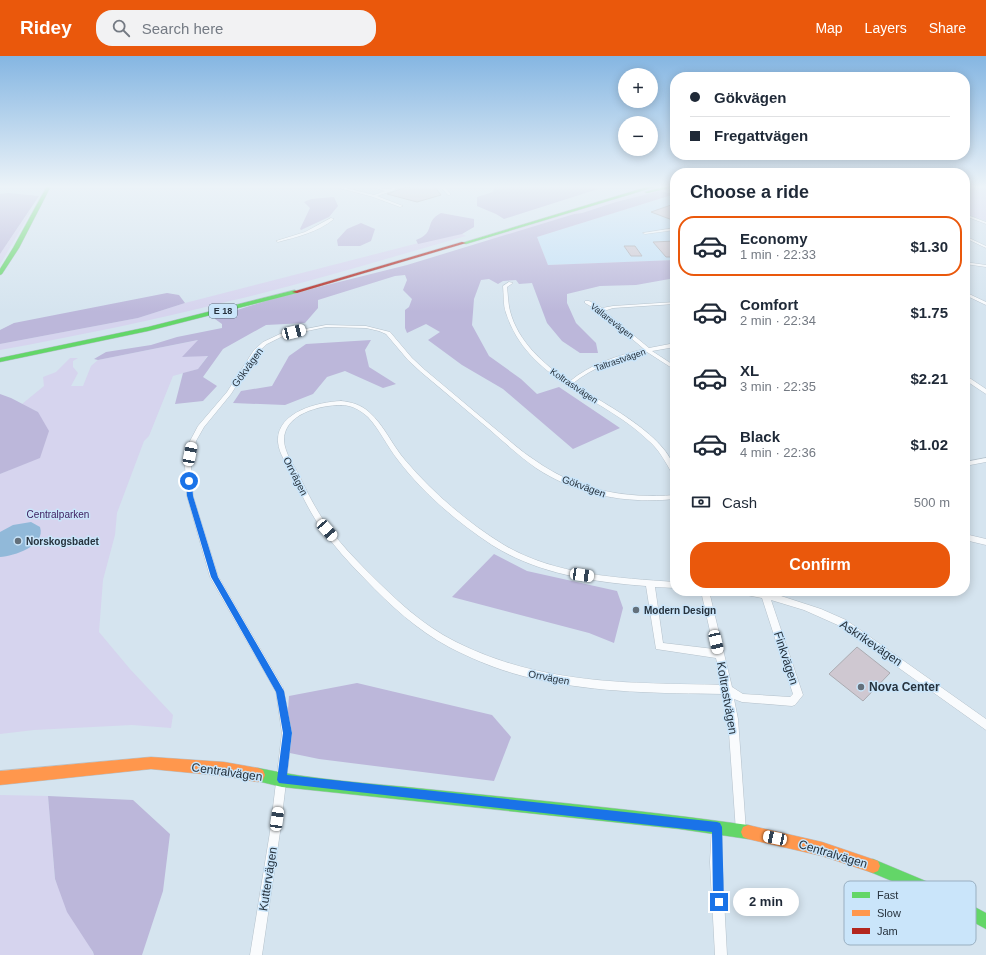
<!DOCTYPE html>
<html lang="en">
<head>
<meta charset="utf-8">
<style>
	:root { --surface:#fff; --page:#f2f2f3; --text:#1f2937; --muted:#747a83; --line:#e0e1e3; --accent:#ea580c }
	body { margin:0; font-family:Arial,sans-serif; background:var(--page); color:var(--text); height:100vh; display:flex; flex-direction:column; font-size:15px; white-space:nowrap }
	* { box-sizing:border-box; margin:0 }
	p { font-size:13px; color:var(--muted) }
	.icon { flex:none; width:22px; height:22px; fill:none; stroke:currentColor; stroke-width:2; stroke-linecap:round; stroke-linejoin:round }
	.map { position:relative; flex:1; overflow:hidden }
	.sheet { position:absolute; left:670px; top:112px; width:300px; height:428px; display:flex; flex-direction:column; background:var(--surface); border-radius:16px; box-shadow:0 2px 10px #0003 }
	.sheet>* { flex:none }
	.hud { position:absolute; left:670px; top:16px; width:300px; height:88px; border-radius:16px; box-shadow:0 2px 10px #0003; display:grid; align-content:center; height:88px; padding:0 20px; background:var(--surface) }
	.controls { position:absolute; left:618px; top:12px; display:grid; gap:8px }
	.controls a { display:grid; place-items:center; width:40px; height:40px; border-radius:50%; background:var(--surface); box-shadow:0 2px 10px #0003; font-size:20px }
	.end { position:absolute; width:18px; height:18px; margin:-9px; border:5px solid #1a73e8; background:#fff; box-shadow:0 0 0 2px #fff }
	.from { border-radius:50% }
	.bubble { position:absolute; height:28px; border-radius:14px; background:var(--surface); box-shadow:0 2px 10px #0003; font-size:13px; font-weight:800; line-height:28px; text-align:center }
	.car { position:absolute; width:12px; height:24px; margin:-12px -6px; border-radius:5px; box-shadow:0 0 3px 1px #0007; background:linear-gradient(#fff 24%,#345 0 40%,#fff 0 76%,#345 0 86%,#fff 0) }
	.hud b { display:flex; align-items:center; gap:14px; height:38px; font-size:15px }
	.hud b+b { border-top:1px solid var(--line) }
	.hud i { width:10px; height:10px; background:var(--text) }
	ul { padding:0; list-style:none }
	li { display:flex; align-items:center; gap:12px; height:60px; margin:0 8px 6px; padding:0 12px; border:2px solid transparent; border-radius:16px }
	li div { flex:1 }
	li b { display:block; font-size:15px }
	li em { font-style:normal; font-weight:800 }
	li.on { border-color:var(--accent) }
	li>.icon { width:36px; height:36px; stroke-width:1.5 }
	h2 { padding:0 20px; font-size:18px; line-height:48px }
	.pay { display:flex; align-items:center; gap:10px; height:44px; padding:0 20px; font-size:15px }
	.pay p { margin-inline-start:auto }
	.action { display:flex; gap:8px; margin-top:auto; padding:8px 20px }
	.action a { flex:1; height:46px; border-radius:16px; background:var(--accent); color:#fff; font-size:16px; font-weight:800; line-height:46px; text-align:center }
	header { display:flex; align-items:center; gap:24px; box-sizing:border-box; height:56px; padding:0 20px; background:var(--accent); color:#fff }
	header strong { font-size:19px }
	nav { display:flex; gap:22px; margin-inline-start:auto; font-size:14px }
	.search { width:280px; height:36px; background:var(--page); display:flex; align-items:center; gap:10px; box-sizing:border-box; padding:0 14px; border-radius:16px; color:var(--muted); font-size:15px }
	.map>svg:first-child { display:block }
</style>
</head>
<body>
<header>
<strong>Ridey</strong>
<div class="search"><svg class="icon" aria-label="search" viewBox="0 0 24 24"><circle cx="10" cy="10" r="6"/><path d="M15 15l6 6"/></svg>Search here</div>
<nav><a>Map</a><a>Layers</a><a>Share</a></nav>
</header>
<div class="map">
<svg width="986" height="899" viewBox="0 0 986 899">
	<rect width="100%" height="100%" fill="#d5e4ef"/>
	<polygon fill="#c4e1f7" points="675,138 675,204 548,209 537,181"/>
	<g fill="#d6d4ee">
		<polygon points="965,130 986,130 986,165 965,158 965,144 970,144 965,140"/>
		<path d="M675 132V137L660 135 582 157 574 158 491 184 488 182C549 163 611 141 675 132Z"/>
		<path d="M31 153C31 158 4 201 0 209V198Z"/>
		<path d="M462 178 466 180C388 202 310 226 230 245 154 264 77 280 0 294V288L138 262 185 247 438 182Z"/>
		<polygon points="199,284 183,301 208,299 198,313 173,320 149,380 144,385 117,457 115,479 103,524 99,576 130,613 173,659 171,672 132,669 34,674 0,678 0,418 40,401 38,356 22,348 44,330 43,321 56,316 70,302 78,302 73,305 73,311 78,317 71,330 83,330 91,310 98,304"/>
		<polygon points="0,739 48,740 55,824 94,899 0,899"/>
	</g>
	<g fill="#bcb7da">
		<polygon points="495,130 587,130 598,133 504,163 496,158 477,150 477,141 493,136"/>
		<polygon points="660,135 675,138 537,181 548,209 675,204 675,222 636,229 600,230 567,238 567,247 576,267 596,287 598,297 580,297 562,285 547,267 532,227 519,228 516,224 503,225 498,228 489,223 481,224 474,243 472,269 489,300 521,323 537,338 559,331 620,372 573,393 503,333 462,309 428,284 440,276 426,268 407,277 405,272 405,254 409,251 412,243 403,234 407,224 405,219 395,220 318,244 318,252 305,267 266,269 223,293 203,321 217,330 203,345 175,348 183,317 198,313 208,300 182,301 198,284 98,304 94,303 106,296 151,289 177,281 222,272 222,268 215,263 215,261 275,242 407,209 574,158 582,157 616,146"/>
		<polygon points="8,137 39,140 0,198 0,138"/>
		<polygon points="334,141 338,150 329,161 301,174 300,173 310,152 304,146 311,143"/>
		<path d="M441 157 474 163V171L462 178 418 188 416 184C437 176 423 166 441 157Z"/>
		<polygon points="361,167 375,173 371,185 360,190 338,190 337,184 347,173"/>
		<polygon points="167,237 179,239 185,247 138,262 0,288 0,274 14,267"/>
		<polygon points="371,284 365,294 369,311 396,328 383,332 345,315 327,321 313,338 285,349 233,347 241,335 272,330 289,300 306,288"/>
		<polygon points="0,338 11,342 38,356 49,375 40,402 0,418"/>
		<polygon points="494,498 527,515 617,535 623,552 614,587 589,577 452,541"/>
		<polygon points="357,627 492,659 511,681 494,725 319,703 285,696 289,640"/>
		<polygon points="48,740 133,744 170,778 163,835 142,899 94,899 93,896 67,856 55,823"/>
	</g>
	<path fill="#91b9d9" d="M31 466 40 471C46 490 14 500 0 501V476L13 469Z"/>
	<g fill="#cfc8d1" stroke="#ababb1">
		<polygon points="434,130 441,139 417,146 387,138 406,131"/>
		<polygon points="671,149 675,153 675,165 651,156"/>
		<polygon points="675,185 675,201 666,201 653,186"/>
		<polygon points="624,190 635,190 642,200 631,200"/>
		<polygon points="857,591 890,617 863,645 829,618"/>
	</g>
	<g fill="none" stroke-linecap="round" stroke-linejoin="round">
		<g stroke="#b4c1cb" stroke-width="1">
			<g id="street">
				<path d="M332 130H338L374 139 385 135 370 130C377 130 385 135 392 132V130H396L395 134 377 140 403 150 400 151 373 141Z"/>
				<polygon points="440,130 443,130 450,137 450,139 448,139"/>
				<polygon points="965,158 986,166 986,168 965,160"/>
				<path d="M331 162 334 163C318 176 297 181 278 186L276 185 305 176Z"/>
				<polygon points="675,172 675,174 645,178 643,177"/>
				<polygon points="965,180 986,190 986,192 965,182"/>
				<polygon points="965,206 986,209 986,211 965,208"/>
				<path d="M509 226 513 227 507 231C508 239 508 247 510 255 518 286 544 308 569 326 590 308 617 300 644 293L599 255 585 247V245H589L602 252 613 250 675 246V248L613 252 604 255 649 292 675 287V291L652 295 675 310V314L647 296C620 302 594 310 572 328 600 345 675 383 675 419H673C666 407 660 395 650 386 604 340 528 326 506 257 503 249 504 239 503 230Z"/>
				<polygon points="965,236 986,246 986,249 965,239"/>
				<path d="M326 269 366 270 390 276 412 302 425 314C448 333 470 352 493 371 507 382 520 395 536 405 577 434 625 443 675 439V443C626 448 577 439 536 412 519 400 504 386 489 373 466 354 444 335 421 316L408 304 386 278 379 275 366 272 326 271 283 280 267 288 258 296 231 338 204 371 196 385 191 410 193 440 218 520 283 632 292 677 280 776 262 899H250L270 776 282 677 276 636 210 521 187 440 185 410 190 385 198 370 227 336 254 294 263 286 280 278Z"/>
				<polygon points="965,319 986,333 986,338 965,324"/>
				<path d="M341 345C352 346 361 349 369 356 384 369 392 389 405 404 433 437 468 467 504 489 555 519 618 522 675 526V532L655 531 663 587 714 593 701 535H709L732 631 743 638 790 641 793 638 762 542 741 538 738 537 737 535H759L781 540 821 553 846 564 986 663V674L840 570 804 554 771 544 803 639 795 649 792 650 742 646 734 643 738 663 746 775 745 779 741 780 737 779 736 775 728 663 724 638C661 637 598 637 536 623 506 617 476 605 449 591 417 574 390 549 365 523 349 507 334 490 321 472 309 455 301 437 292 418 287 408 279 398 278 386 276 356 318 346 341 345ZM341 349C352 349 360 354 368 361 380 374 387 390 398 404 423 437 457 466 492 489 538 518 593 526 646 530L656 593 716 602 722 629C629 627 542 629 456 586 422 569 395 543 369 517 353 501 338 485 326 468 315 452 307 436 299 419 293 408 285 397 284 385 283 358 320 349 341 349Z"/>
				<polygon points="986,402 986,406 965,410 965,406"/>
				<polygon points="965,478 986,483 986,489 965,484"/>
				<polygon points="717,766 721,767 722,771 722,806 727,899 715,899 710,806 712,771 713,767"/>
			</g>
		</g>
		<g stroke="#b4c1cb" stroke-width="1">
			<g id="fast">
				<polygon points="47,130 51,130 19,192 2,218 0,219 0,213 13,192"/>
				<polygon points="650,130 658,130 466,188 462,187"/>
				<polygon points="668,130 675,131 647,137 645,136"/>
				<polygon points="295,234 298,236 297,237 148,275 0,306 0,302 148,271"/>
				<path d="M258 712C313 724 370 727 426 733 534 744 641 754 748 769L753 771 755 776 753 781 748 783 679 773 282 731 253 724 251 719 253 714Z"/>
				<polygon points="873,803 928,826 986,857 986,873 918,836 868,815 866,810 868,805"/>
			</g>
		</g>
		<g stroke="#b4c1cb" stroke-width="1">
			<g id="slow">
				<polygon points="151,701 224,706 258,712 263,714 265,719 263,724 258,726 224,720 151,713 0,729 0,715"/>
				<polygon points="748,769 822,786 878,805 880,810 878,815 873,817 822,800 748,783 743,781 741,776 743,771"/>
			</g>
		</g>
		<g stroke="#b4c1cb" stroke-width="1">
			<polygon id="jam" points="462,186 466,187 297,237 292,236"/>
		</g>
		<use href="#street" fill="#f9fbfd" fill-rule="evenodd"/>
		<use href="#fast" fill="#63d668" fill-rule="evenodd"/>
		<use href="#slow" fill="#ff974d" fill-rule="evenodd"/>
		<use href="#jam" fill="#b3261e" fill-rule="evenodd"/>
	</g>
	<linearGradient id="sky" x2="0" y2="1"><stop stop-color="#85b6e2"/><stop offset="0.51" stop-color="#ecf3f8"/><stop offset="1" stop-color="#ecf3f8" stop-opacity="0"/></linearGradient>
	<rect width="986" height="256" fill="url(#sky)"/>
	<polygon fill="#1a73e8" points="189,423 192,425 193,440 218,521 284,635 292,677 287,719 717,766 720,767 722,771 724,846 723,850 719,852 715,850 713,846 712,776 279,727 277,724 283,677 276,636 211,521 187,440 186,425"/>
	<g fill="#63707b" stroke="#cae5fa" stroke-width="1.5">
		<circle cx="18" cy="485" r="4"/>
		<circle cx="636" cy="554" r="4"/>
		<circle cx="861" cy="631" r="4"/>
	</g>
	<g text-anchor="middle" stroke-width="3" stroke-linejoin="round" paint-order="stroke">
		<rect fill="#cae5fa" stroke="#576876" stroke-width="1" x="209" y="248" width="28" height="14" rx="3"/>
		<g font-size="9" font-weight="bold" fill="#26323d">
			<text x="223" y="258">E 18</text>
		</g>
		<g font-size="9" fill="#26323d" stroke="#cae5fa">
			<text transform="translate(612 265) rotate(38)" y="3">Vallarevägen</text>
			<text transform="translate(620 304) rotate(-19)" y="3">Taltrastvägen</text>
			<text transform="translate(574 330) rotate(34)" y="3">Koltrastvägen</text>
		</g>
		<g font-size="10" fill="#26323d" stroke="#cae5fa">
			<text transform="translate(247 311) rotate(-54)" y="4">Gökvägen</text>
			<text transform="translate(296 420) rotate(63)" y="4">Orrvägen</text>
			<text transform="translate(584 430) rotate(20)" y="4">Gökvägen</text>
			<text transform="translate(549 621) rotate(11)" y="4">Orrvägen</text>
		</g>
		<g font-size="10" fill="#3b1b5c" stroke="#cae5fa">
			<text x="58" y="462">Centralparken</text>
		</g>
		<g font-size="10" font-weight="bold" fill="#26323d" stroke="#cae5fa" text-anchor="start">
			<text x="26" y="489">Norskogsbadet</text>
			<text x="644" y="558">Modern Design</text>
		</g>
		<g font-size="12" fill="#26323d" stroke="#cae5fa">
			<text transform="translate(871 587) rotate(34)" y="4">Askrikevägen</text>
			<text transform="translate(786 602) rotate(72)" y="4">Finkvägen</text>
			<text transform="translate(727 642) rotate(80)" y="4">Koltrastvägen</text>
			<text transform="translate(227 716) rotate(8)" y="4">Centralvägen</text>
			<text transform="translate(833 798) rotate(17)" y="4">Centralvägen</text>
			<text transform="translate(268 823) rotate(-81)" y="4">Kuttervägen</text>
		</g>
		<g font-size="12" font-weight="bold" fill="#26323d" stroke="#cae5fa" text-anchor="start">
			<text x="869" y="635">Nova Center</text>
		</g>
	</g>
	<rect x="844" y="825" width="132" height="64" rx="6" fill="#cae5fa" stroke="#99afc1" stroke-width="1"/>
	<rect x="852" y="836" width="18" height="6" fill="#63d668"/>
	<rect x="852" y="854" width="18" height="6" fill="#ff974d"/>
	<rect x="852" y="872" width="18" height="6" fill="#b3261e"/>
	<g font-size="11" fill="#26323d">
		<text x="877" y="843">Fast</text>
		<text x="877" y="861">Slow</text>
		<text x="877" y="879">Jam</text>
	</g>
</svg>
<div class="controls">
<a>+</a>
<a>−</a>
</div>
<i class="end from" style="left:189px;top:425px"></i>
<i class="end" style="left:719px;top:846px"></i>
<div class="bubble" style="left:733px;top:832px;width:66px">2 min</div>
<i class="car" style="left:294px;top:276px;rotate:76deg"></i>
<i class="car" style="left:190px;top:398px;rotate:11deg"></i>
<i class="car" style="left:327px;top:474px;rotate:139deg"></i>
<i class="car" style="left:582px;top:519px;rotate:98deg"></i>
<i class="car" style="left:716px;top:586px;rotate:167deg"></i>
<i class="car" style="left:277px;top:763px;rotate:8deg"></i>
<i class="car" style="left:775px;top:782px;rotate:282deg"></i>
<div class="hud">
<b><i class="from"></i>Gökvägen</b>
<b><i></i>Fregattvägen</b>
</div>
<section class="sheet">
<h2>Choose a ride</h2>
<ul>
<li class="on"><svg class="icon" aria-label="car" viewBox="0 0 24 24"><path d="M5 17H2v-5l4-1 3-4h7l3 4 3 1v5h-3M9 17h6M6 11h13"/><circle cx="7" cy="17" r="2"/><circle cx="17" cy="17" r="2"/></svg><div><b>Economy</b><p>1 min · 22:33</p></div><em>$1.30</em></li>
<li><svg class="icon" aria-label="car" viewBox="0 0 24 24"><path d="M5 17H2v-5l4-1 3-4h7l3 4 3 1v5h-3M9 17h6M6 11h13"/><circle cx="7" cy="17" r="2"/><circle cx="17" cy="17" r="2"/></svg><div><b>Comfort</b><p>2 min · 22:34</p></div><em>$1.75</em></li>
<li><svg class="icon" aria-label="car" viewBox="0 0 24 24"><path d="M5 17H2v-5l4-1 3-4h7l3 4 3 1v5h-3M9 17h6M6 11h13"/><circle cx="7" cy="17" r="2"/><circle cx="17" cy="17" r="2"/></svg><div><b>XL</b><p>3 min · 22:35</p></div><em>$2.21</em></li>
<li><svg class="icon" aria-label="car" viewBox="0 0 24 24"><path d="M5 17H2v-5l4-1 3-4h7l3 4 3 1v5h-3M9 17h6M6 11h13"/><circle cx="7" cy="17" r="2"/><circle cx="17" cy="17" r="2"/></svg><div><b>Black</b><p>4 min · 22:36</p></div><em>$1.02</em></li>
</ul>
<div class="pay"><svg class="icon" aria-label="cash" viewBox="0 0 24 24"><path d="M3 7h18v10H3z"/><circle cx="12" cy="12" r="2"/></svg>Cash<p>500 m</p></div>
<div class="action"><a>Confirm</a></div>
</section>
</div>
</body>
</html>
